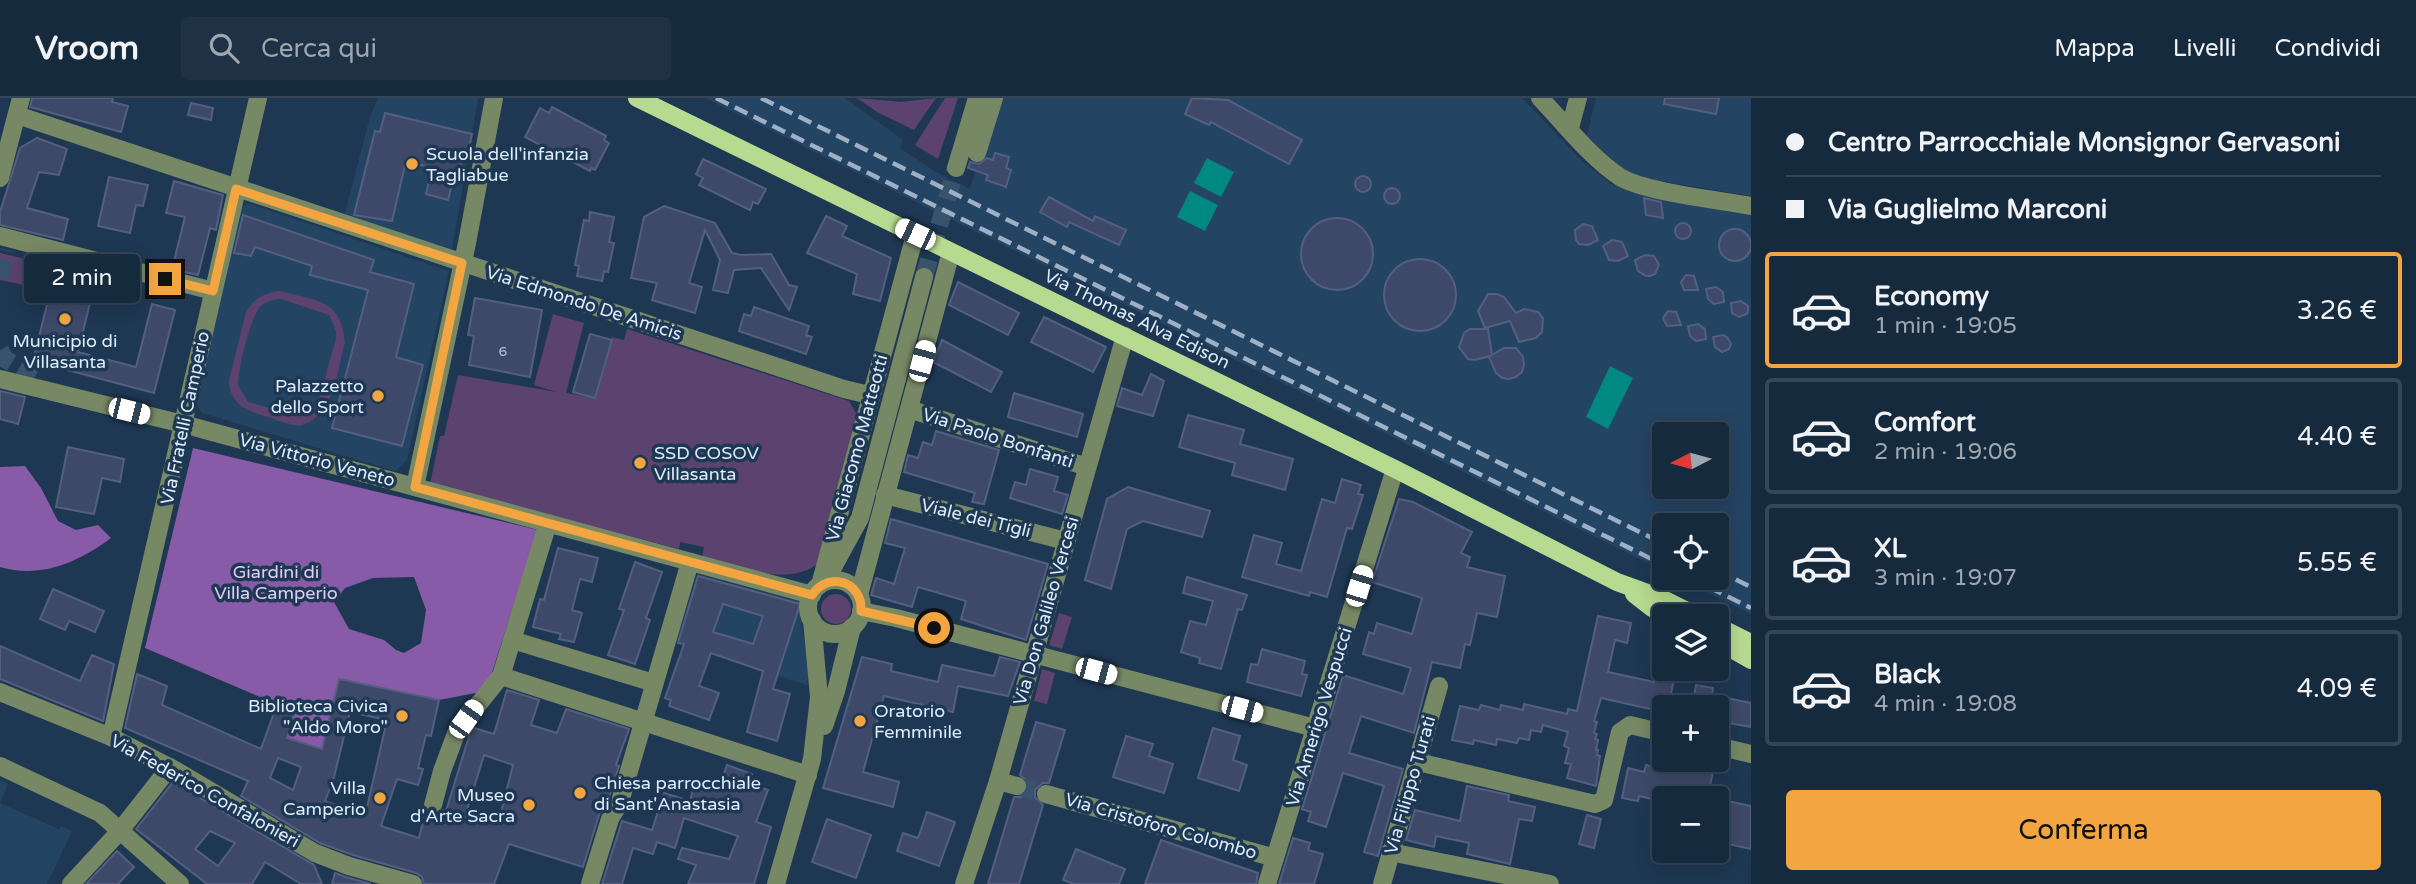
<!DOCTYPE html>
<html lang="it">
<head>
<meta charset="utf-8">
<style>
	:root { --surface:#162a3e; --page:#1f3245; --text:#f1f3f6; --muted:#9ea7b0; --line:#354658; --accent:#f2a541 }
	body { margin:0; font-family:"Varela Round",sans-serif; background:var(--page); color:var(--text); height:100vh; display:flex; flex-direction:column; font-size:26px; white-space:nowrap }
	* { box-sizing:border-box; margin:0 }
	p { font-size:23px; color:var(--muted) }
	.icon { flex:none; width:38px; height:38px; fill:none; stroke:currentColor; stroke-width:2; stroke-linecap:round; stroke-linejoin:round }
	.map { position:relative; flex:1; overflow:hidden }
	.details { display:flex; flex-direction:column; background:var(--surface); width:665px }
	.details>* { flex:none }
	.top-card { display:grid; align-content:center; height:154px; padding:0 35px; background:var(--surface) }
	.needle { width:46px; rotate:264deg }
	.tools { position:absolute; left:1652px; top:324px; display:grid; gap:14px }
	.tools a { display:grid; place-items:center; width:77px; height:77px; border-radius:7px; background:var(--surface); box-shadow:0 4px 18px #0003,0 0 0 2px var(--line); font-size:35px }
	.end { position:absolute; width:32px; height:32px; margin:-16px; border:9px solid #f2a541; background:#111; box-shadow:0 0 0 4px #111 }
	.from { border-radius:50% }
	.bubble { position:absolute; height:49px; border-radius:7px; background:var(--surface); box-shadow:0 4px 18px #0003,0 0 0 2px var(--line); font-size:23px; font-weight:600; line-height:49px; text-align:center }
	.car { position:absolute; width:21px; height:42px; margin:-21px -10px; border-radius:9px; box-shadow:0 0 5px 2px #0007; background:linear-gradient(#fff 24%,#345 0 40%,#fff 0 76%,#345 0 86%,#fff 0) }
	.top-card b { display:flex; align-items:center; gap:24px; height:66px; font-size:26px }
	.top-card b+b { border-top:2px solid var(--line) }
	.top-card i { width:18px; height:18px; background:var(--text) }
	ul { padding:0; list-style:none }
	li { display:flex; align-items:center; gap:21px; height:116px; margin:0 14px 10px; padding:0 21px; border:4px solid var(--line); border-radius:7px }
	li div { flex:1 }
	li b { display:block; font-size:26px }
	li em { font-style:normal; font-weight:600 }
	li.current { border-color:var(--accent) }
	li>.icon { width:63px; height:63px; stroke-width:1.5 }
	.cta { display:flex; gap:14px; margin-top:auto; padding:14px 35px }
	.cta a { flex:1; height:80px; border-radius:7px; background:var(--accent); color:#111; font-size:28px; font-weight:600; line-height:80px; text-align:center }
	header { display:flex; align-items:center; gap:42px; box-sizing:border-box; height:98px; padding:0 35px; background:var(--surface); border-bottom:2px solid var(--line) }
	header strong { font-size:33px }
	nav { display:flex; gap:38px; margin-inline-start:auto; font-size:24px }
	.search { width:490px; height:63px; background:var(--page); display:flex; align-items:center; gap:18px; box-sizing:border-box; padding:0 24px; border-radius:7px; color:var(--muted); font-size:26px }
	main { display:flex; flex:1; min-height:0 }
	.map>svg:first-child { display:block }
</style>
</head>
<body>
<header>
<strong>Vroom</strong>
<div class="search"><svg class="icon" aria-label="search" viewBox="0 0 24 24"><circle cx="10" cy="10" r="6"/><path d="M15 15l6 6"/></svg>Cerca qui</div>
<nav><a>Mappa</a><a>Livelli</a><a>Condividi</a></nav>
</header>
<main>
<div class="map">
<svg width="1751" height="786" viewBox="0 0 1751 786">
	<rect width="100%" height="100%" fill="#1e3853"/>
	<g fill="#244463" fill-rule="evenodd">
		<polygon points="378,0 478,0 452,151 344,119 370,19"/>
		<path d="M705 0H845L903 42 900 50 936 74 970 91 998 0H1522L1582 63 1611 86 1751 113V516L1677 480H1717V427H1664V473ZM1664 336H1717V388H1664Z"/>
		<polygon points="1596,0 1751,0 1751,98 1649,81 1624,73 1587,38"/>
		<polygon points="247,105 449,173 407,362 395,373 202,315 197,308 238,115"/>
		<polygon points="698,476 801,504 800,516 809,570 807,587 675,544"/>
		<polygon points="0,682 8,686 0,705 59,731 61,728 72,733 47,786 0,786"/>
	</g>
	<g fill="#5b426f" fill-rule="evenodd">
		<polygon points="857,0 901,4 936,0 914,32 877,14"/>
		<polygon points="945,0 958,0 938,61 915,47"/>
		<polygon points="0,155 43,165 38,190 0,182"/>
		<path d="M280 193C316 203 341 200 345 244 337 274 334 320 299 328 289 327 280 323 271 320 249 313 230 309 229 282L246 214C254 200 265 195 280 193ZM281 201 329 217 336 233V241L317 308 305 317 299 318 248 304 238 287C238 272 250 219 261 208 267 203 274 201 281 201Z"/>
		<path d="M553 216 584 225 566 295 595 300 612 239 624 242 627 231 849 303 857 317 819 465C786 490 738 468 702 459L704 449 680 444 679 451 565 421 429 391 440 338H444L458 277 557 294 534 287Z"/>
		<circle cx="836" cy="511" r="15"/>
		<polygon points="1059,515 1072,519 1062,551 1049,547"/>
		<polygon points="1042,571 1055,575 1047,606 1034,603"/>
	</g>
	<g fill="#875ba7" fill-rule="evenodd">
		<path d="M193 350 538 432 486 593 439 602 339 581 322 651 287 640 295 614 145 550ZM414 479 426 512 421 545 404 555 396 552 384 542 349 531 334 504 345 490 373 480Z"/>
		<path d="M25 368 41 390 58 423 76 432 98 427 111 440C79 464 41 481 0 469V369Z"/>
	</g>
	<g fill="#008882">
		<polygon points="1207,60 1234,74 1221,99 1194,85"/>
		<polygon points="1190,93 1218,107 1205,133 1177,119"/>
		<polygon points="1610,268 1633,280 1608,331 1586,319"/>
	</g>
	<g fill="#3e496a" stroke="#535f81" stroke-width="2" fill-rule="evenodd">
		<polygon points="32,0 113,0 112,4 128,8 121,34 30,9"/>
		<polygon points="1192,0 1228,2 1302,42 1289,66 1211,24 1209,27 1185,16"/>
		<polygon points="1665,0 1719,0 1716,16 1664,6"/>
		<polygon points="191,5 213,10 211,22 188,17"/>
		<polygon points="552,9 606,38 604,42 609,45 595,72 591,70 590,73 525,39 540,10 549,15"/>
		<polygon points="385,15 472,36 469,51 465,50 459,75 455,74 448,102 426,96 432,70 406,63 392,123 354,117 375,33 380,34"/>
		<polygon points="37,40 67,51 59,77 39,74 27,110 68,121 63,142 0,127 0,114 20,50"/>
		<polygon points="995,55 1009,59 1006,70 1011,72 1006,89 986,82 988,77 968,70 970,64 979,66 987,60 993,62"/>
		<polygon points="703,61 766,91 758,106 753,104 750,112 699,87 703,80 696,76"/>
		<circle cx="1363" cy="86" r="8"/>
		<polygon points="109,79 148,87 143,108 136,107 130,135 98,128"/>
		<polygon points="174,83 223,97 216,132 210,130 198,177 172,171 185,119 166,115"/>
		<circle cx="1392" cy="98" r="8"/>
		<polygon points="1049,99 1093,123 1095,118 1126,132 1119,147 1069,124 1067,129 1040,114"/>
		<polygon points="1644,100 1661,104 1663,120 1646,117"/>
		<polygon points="664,108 715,125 732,155 741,157 771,156 789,187 797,189 789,212 761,170 734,172 728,195 713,192 720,162 705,132 689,185 702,189 695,215 652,202 657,185 631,180 644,119"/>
		<polygon points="590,114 614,119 609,144 614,145 608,174 604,173 602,183 577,178 579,168 575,167 584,122 589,123"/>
		<polygon points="243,117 374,162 370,174 414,186 396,259 423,267 402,348 332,330 368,192 310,177 312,168 255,149 251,158 234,155"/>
		<polygon points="826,118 847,128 842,138 891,160 880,203 853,196 857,176 807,155"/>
		<circle cx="1337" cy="156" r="36"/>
		<circle cx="1683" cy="133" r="8"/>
		<polygon points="1583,126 1592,128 1598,142 1588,147 1579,146 1576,142 1575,132"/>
		<circle cx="1735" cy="147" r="16"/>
		<polygon points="1612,142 1622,144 1628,158 1618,163 1609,162 1603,148"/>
		<polygon points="1645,157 1654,158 1659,167 1655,176 1650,178 1646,178 1638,173 1635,162"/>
		<circle cx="1420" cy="197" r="36"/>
		<polygon points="56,170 79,176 75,192 92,197 78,254 136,269 152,206 175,212 154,295 33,263"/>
		<polygon points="1686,177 1694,178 1698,192 1684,192 1681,184"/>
		<polygon points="958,184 1019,215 1008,237 949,207"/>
		<polygon points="1716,189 1723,194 1724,204 1714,206 1708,201 1706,191"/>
		<polygon points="1488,196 1497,196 1504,199 1516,215 1524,211 1538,214 1543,220 1542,234 1536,240 1519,244 1510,223 1485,230 1478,213"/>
		<polygon points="475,200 542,212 530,279 469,267 474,238 468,237"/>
		<polygon points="1741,203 1748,208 1748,212 1747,216 1739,219 1732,215 1731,205"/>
		<polygon points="754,209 809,228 806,237 812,239 806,256 739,233 744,216 751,218"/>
		<polygon points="1668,213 1676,214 1681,227 1667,228 1663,220"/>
		<polygon points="1044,219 1106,249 1093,274 1031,244"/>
		<polygon points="1698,226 1705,231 1706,241 1696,243 1690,238 1688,228"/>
		<polygon points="1470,231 1488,231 1492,257 1504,250 1516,250 1523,259 1524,267 1522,274 1516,279 1509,281 1502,280 1496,275 1489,259 1490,258 1475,262 1468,261 1459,249 1464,235"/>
		<polygon points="590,236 612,242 595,300 573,294"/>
		<polygon points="1723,237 1727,239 1731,246 1729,251 1722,254 1715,249 1713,239"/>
		<polygon points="942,242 1002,274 991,294 933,264"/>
		<polygon points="1151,276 1164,283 1153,318 1117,308 1122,290 1142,297"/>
		<polygon points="0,293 25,299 18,326 0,321"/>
		<polygon points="1014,295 1083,316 1077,339 1008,319"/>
		<polygon points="1188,317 1244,332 1240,346 1293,361 1285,392 1232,377 1235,365 1179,349"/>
		<polygon points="936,333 999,352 984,406 972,404 975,395 904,374 908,357 918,360 923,344 932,347"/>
		<polygon points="68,349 124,361 120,384 102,380 94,416 56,409"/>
		<polygon points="1030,371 1058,379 1054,393 1068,397 1062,416 1010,400 1015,384 1026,387"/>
		<polygon points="1342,381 1361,387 1358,396 1363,397 1352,431 1347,430 1327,499 1310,494 1309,498 1242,479 1254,437 1282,445 1276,466 1301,473 1322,401 1335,405"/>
		<polygon points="1128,389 1210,413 1202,439 1143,423 1127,431 1111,491 1085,482 1107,401"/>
		<polygon points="1399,401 1413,404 1472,434 1461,455 1470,459 1467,469 1505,478 1497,519 1477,515 1470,547 1465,546 1460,570 1432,564 1414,635 1361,618 1349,655 1403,671 1378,758 1364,754 1384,688 1343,675 1326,729 1308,723 1311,714 1302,711 1343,577 1403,596 1411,570 1363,556 1369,534 1374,536 1377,525 1412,536 1422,500 1372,484"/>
		<polygon points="891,421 1048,466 1026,542 961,521 966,503 918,489 912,509 871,497 876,480 894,486 905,450 885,445"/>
		<polygon points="558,450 598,460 592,484 580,481 572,512 582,515 574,544 559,541 561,536 533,529 540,501 544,502"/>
		<polygon points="635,464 662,474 646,520 650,522 635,566 608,557 624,512 619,511"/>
		<path d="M698 478 800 506 773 591 790 596 777 643 747 634 763 573 711 555 699 588 719 595 709 622 669 608 671 602 665 600 684 546 678 545ZM723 506 763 518 753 546 713 534Z"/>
		<polygon points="1187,479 1247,497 1242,512 1238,511 1221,571 1199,565 1200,560 1181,554 1190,523 1206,527 1213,503 1183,495"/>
		<polygon points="53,491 104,513 95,534 69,523 65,532 40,521"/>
		<polygon points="1598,518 1631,525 1627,545 1615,542 1608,574 1654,584 1656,578 1674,582 1668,609 1664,609 1664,614 1601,600 1594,623 1597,624 1594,635 1597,636 1595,641 1598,642 1596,652 1598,652 1597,657 1600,658 1596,688 1567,680 1571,666 1565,665 1569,650 1564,648 1568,634 1543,627 1541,634 1531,632 1529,642 1519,640 1517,645 1497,641 1496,647 1474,642 1473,646 1452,642 1460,608 1479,612 1481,607 1500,612 1501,607 1523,612 1524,606 1567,616 1568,611 1577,613"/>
		<polygon points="0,548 80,583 92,557 114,566 103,623 0,581"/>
		<polygon points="1262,551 1305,563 1302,576 1307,577 1301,598 1247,584 1251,566 1258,567"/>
		<polygon points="862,559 892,566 891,573 938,584 942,567 994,578 1000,559 1020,564 1008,598 958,588 953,614 884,598 863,674 899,684 893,709 823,690"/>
		<path d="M137 576 167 588 162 607 261 651 276 609 295 614 287 640 322 651 339 581 439 602 431 638 426 637 418 670 423 671 418 687 397 681 381 728 419 740 425 715 435 718 443 712 446 713 470 635 474 630 494 636 507 592 539 602 531 627 557 635 566 611 629 631 616 667 619 668 609 699 599 717 583 769 509 746 494 786H424L422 779 416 775 353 757 320 745 241 698 248 683 125 630ZM350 614 387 622 365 718 325 703 333 683ZM484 657 513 667 498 726 465 719ZM278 660 301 669 293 692 270 680Z"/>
		<polygon points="1696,587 1713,590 1712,597 1751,605 1751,629 1717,623 1717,609 1692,609"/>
		<polygon points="1036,624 1065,632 1049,685 1043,685 1035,692 1035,699 1043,707 1019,786 988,786 1014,699 1021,699 1028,692 1028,684 1020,677"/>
		<polygon points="1213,630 1240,638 1233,662 1247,667 1239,693 1198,680"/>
		<polygon points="1126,638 1153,646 1149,658 1173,666 1164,695 1113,679"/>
		<polygon points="1697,664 1714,668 1708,698 1691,694 1689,699 1673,696 1672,700 1657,696 1656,702 1639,698 1638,703 1622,700 1628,670 1644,674 1646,667 1662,671 1663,667 1679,670 1680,665 1696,669"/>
		<polygon points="727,667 752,676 749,685 768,692 756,724 771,729 754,786 688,786 696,767 678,761 682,750 729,761 738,738 684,720 675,750 657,744 653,756 633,750 622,786 602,786 622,723 652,732 664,695 690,703 695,684 718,691"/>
		<path d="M173 684 314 767 322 786H301L265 764 252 786H207L136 731ZM210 733 235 745 218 768 195 751Z"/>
		<polygon points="1467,688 1509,697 1508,703 1535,709 1532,723 1519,721 1510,766 1467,756 1469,745 1436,738 1434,749 1406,742 1415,712 1460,723"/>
		<polygon points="1727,703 1751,708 1751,751 1724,745 1727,729 1721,728"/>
		<polygon points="927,714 955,724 939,768 897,753 903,735 918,740"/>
		<polygon points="1587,717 1601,721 1594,750 1579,746"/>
		<polygon points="827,721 871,737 856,780 812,764"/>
		<polygon points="1293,740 1310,745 1308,752 1323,756 1314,786 1279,786"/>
		<polygon points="1161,742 1258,775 1256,786 1145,786"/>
		<polygon points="1076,751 1125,771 1119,786 1074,786 1063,782"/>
		<polygon points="117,753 134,769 118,786 86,786"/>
		<polygon points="335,775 346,779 371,786 332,786"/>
	</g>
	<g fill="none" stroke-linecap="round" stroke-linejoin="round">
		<g stroke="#3a536c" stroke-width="18" stroke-dasharray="18 9" stroke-linecap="butt">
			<polyline points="0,179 7,152"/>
			<polyline points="924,179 956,70"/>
			<polyline points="0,252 5,261 42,283"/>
			<polyline points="1017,688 1046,696"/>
		</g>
		<g stroke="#778865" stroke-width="18">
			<path d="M1540 0C1564 25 1591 60 1620 79 1644 94 1720 102 1751 108"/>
			<polyline points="17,17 844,291 865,296 872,293"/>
			<polyline points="1570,30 1578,0"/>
			<polyline points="977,55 994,0"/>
			<polyline points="956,70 977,0"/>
			<polyline points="0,80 21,0"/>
			<polyline points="0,138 213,193"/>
			<polyline points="0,281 183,326 812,497"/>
			<polyline points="909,311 1087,369"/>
			<polyline points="415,389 467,145 494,0"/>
			<polyline points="885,397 1066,443"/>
			<polyline points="548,425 501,578 808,677"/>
			<polyline points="831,473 860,420 924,179"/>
			<circle cx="835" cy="509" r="27"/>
			<polyline points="820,487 915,137"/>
			<polyline points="859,497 951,154"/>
			<polyline points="861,513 896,520 1315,630"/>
			<polyline points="512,542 654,585"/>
			<polyline points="0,594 111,639 175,672 315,755 349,768 413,786"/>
			<polyline points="824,628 836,593 852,529"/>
			<polyline points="111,639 258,0"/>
			<polyline points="1717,648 1751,656"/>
			<polyline points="1418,664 1595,706 1604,702 1620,634 1630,627 1664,635"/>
			<polyline points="0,668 100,715 180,786"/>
			<polyline points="998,683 1017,688"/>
			<polyline points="1046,696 1275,760"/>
			<polyline points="433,707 442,673 457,633 501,578"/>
			<polyline points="1390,754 1550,786"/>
			<polyline points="71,786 119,734 170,669"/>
			<polyline points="590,786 610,721 620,704 690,464"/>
			<polyline points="776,786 812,661 819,599 812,522"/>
			<polyline points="964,786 998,683 1125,238"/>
			<polyline points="1267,786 1395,371"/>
			<polyline points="1382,786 1439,588"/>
		</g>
		<g stroke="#b6da90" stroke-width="18">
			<polyline points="637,0 1395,371 1617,484 1661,500 1697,518"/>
			<polyline points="1634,496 1652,510 1668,518"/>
			<polyline points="1717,528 1751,545"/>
			<polyline points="1717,543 1751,562"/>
		</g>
		<g stroke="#9db0c5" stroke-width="4.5" stroke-dasharray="14 7" stroke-linecap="butt">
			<polyline points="716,0 1664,467"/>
			<polyline points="761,0 1664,446"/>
			<polyline points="1717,472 1751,489"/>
			<polyline points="1690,480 1751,510"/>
		</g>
	</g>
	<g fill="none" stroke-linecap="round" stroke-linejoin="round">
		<path stroke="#f2a541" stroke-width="9" d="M165 181 213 193 236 91 462 165 415 389 812 497C829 472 863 484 861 513L934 530"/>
	</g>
	<g fill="#f2a541" stroke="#1e3853" stroke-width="2.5">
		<circle cx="412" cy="66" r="7"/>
		<circle cx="65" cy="221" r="7"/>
		<circle cx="378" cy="298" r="7"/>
		<circle cx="640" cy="365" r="7"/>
		<circle cx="402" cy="618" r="7"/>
		<circle cx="860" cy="623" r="7"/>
		<circle cx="580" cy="695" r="7"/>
		<circle cx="380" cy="700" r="7"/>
		<circle cx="529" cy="707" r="7"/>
	</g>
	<g text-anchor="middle" stroke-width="7" stroke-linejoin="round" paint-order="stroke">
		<g font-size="14" fill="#b4c3d8">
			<text x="503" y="258">6</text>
		</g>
		<g font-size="18" fill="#dcecfd" stroke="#1e3853" text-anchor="start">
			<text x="426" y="62">Scuola dell'infanzia<tspan x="426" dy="21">Tagliabue</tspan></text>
			<text x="65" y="249" text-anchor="middle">Municipio di<tspan x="65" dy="21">Villasanta</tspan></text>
			<text x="364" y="294" text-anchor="end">Palazzetto<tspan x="364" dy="21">dello Sport</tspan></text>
			<text x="654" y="361">SSD COSOV<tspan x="654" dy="21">Villasanta</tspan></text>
			<text x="388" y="614" text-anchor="end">Biblioteca Civica<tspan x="388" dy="21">"Aldo Moro"</tspan></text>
			<text x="874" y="619">Oratorio<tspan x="874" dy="21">Femminile</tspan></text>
			<text x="594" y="691">Chiesa parrocchiale<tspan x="594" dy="21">di Sant'Anastasia</tspan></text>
			<text x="366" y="696" text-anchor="end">Villa<tspan x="366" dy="21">Camperio</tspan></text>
			<text x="515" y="703" text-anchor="end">Museo<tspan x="515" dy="21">d'Arte Sacra</tspan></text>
		</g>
		<g font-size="18" fill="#dcecfd" stroke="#1e3853">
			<text transform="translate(584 205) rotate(18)" y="6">Via Edmondo De Amicis</text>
			<text transform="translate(1137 221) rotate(26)" y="6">Via Thomas Alva Edison</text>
			<text transform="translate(185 320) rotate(-78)" y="6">Via Fratelli Camperio</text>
			<text transform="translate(998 340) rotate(18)" y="6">Via Paolo Bonfanti</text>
			<text transform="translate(857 350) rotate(-75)" y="6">Via Giacomo Matteotti</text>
			<text transform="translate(317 362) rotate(15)" y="6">Via Vittorio Veneto</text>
			<text transform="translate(976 420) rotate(14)" y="6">Viale dei Tigli</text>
			<text transform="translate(1046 513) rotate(-74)" y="6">Via Don Galileo Vercesi</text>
			<text transform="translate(1319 619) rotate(-73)" y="6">Via Amerigo Vespucci</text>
			<text transform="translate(1410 687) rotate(-74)" y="6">Via Filippo Turati</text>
			<text transform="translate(205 693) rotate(29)" y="6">Via Federico Confalonieri</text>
			<text transform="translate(1161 728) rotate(16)" y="6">Via Cristoforo Colombo</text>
		</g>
		<g font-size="18" fill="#e1cbf4" stroke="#1e3853">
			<text x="276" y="480">Giardini di<tspan x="276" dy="21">Villa Camperio</tspan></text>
		</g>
	</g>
</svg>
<div class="tools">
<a><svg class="needle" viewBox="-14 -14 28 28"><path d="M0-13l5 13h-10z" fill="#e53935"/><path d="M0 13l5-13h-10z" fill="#9ea7b0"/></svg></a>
<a><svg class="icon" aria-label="locate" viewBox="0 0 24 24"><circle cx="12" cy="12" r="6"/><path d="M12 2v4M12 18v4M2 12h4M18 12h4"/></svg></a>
<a><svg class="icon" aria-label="layers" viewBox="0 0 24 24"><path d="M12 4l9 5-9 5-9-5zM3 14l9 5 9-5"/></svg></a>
<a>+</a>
<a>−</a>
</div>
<i class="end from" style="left:934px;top:530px"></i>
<i class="end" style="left:165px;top:181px"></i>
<div class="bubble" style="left:24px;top:156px;width:116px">2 min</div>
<i class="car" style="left:915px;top:136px;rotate:295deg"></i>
<i class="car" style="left:922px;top:263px;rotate:15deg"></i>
<i class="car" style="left:129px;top:313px;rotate:104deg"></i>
<i class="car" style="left:1359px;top:488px;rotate:17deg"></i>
<i class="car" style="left:1096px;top:573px;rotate:105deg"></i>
<i class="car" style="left:1242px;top:611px;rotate:105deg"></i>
<i class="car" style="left:466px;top:621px;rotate:36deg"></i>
</div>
<section class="details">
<div class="top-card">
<b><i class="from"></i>Centro Parrocchiale Monsignor Gervasoni</b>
<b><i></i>Via Guglielmo Marconi</b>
</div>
<ul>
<li class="current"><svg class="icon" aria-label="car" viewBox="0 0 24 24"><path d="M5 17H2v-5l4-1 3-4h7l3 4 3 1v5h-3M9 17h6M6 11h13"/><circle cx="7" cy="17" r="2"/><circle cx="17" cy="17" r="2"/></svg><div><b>Economy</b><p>1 min · 19:05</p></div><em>3.26 €</em></li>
<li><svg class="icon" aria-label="car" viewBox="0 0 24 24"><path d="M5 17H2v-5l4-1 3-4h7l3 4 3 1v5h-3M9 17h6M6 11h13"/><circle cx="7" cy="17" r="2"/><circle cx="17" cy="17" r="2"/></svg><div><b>Comfort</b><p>2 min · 19:06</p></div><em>4.40 €</em></li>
<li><svg class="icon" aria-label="car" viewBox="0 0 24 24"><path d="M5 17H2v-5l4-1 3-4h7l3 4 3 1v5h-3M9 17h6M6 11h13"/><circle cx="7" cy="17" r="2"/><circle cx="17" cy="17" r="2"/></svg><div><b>XL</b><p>3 min · 19:07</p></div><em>5.55 €</em></li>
<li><svg class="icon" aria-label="car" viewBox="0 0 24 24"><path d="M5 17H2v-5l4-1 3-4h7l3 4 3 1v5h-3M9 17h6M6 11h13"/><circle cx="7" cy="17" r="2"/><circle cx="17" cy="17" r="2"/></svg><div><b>Black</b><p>4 min · 19:08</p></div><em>4.09 €</em></li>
</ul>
<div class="cta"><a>Conferma</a></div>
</section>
</main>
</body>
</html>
